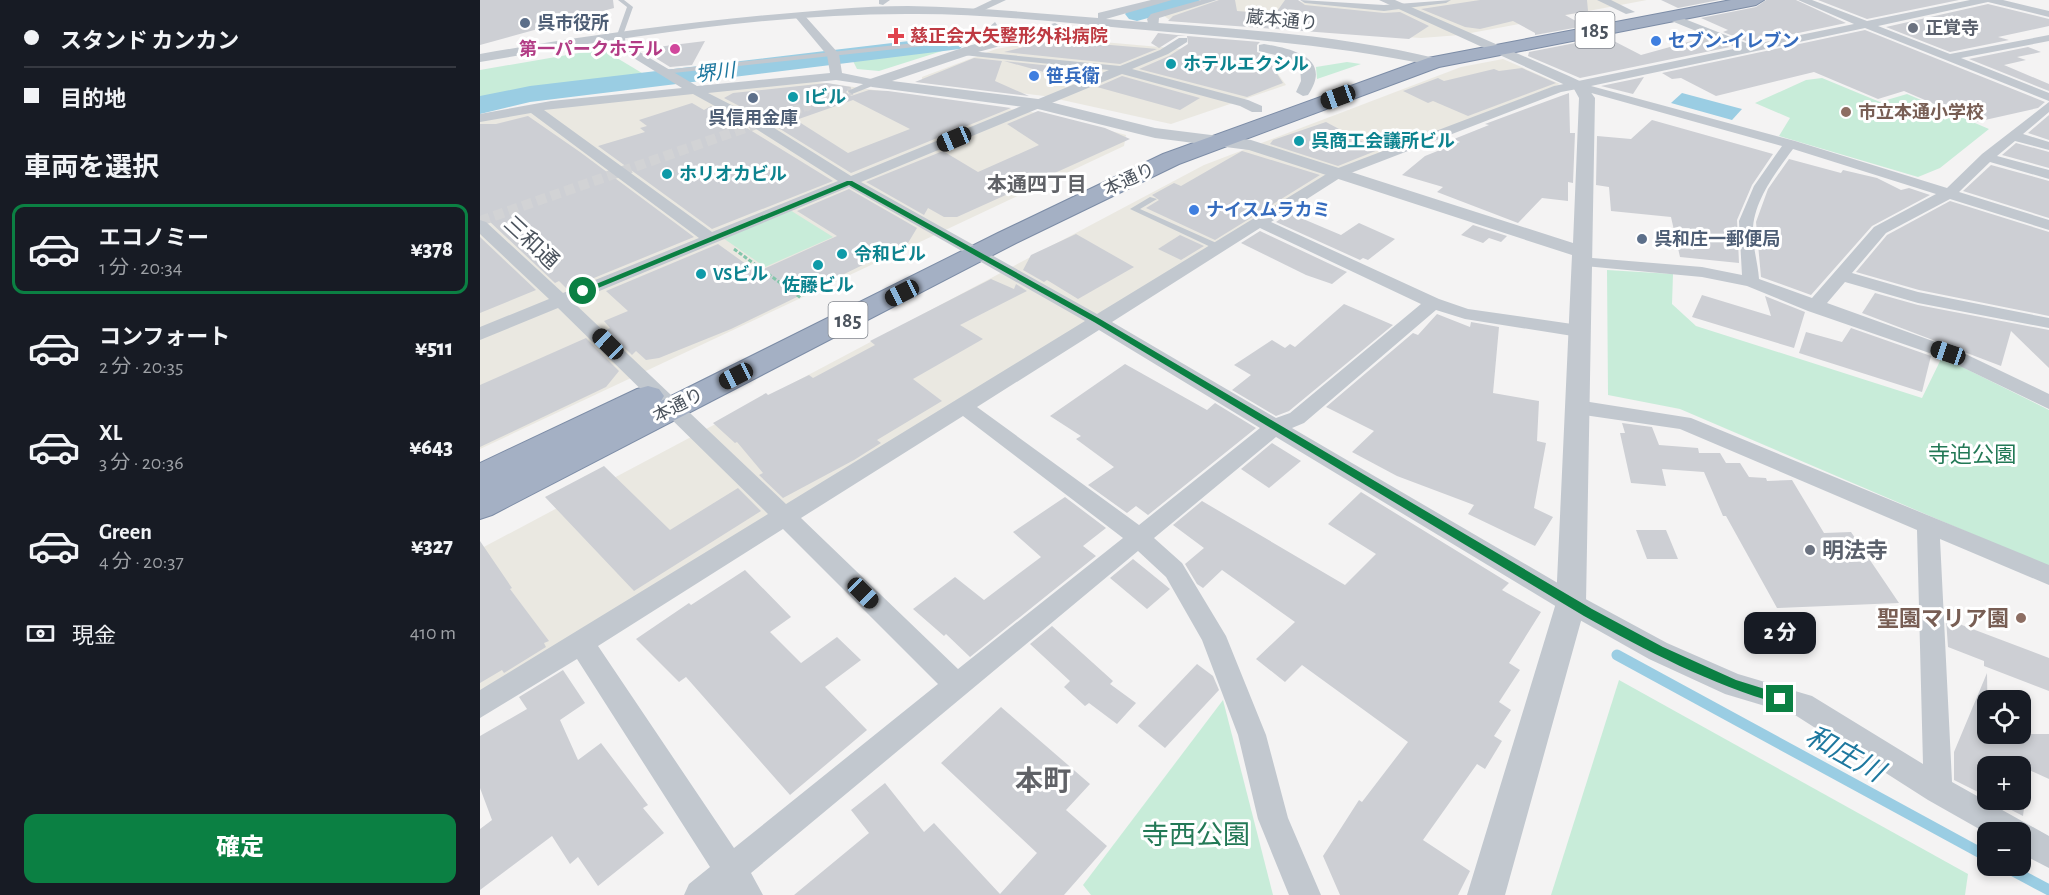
<!DOCTYPE html>
<html lang="ja">
<head>
<meta charset="utf-8">
<style>
	:root { --surface:#171b24; --page:#242831; --text:#f1f3f6; --muted:#9ea1a6; --line:#363941; --accent:#0b8043 }
	body { margin:0; font-family:"Alegreya Sans","Noto Sans JP",sans-serif; background:var(--page); color:var(--text); height:100vh; display:flex; flex-direction:column; font-size:22px; white-space:nowrap }
	* { box-sizing:border-box; margin:0 }
	p { font-size:20px; color:var(--muted) }
	.icon { flex:none; width:33px; height:33px; fill:none; stroke:currentColor; stroke-width:2; stroke-linecap:round; stroke-linejoin:round }
	.map { position:relative; flex:1; overflow:hidden }
	.sheet { display:flex; flex-direction:column; background:var(--surface); width:480px }
	.sheet>* { flex:none }
	.hud { display:grid; align-content:center; height:132px; padding:0 24px; background:var(--surface) }
	.tools { position:absolute; left:1497px; top:690px; display:grid; gap:12px }
	.tools a { display:grid; place-items:center; width:54px; height:54px; border-radius:12px; background:var(--surface); box-shadow:0 3px 9px #0003; font-size:30px }
	.end { position:absolute; width:27px; height:27px; margin:-14px; border:8px solid #0b8043; background:#fff; box-shadow:0 0 0 3px #fff }
	.from { border-radius:50% }
	.bubble { position:absolute; height:42px; border-radius:12px; background:var(--surface); box-shadow:0 3px 9px #0003; font-size:20px; font-weight:800; line-height:42px; text-align:center }
	.car { position:absolute; width:18px; height:36px; margin:-18px -9px; border-radius:8px; box-shadow:0 0 4px 2px #0007; background:linear-gradient(#222 24%,#8ab4d8 0 40%,#222 0 76%,#8ab4d8 0 86%,#222 0) }
	.hud b { display:flex; align-items:center; gap:21px; height:57px; font-size:22px }
	.hud b+b { border-top:2px solid var(--line) }
	.hud i { width:15px; height:15px; background:var(--text) }
	ul { padding:0; list-style:none }
	li { display:flex; align-items:center; gap:18px; height:90px; margin:0 12px 9px; padding:0 12px; border:3px solid transparent; border-radius:12px }
	li div { flex:1 }
	li b { display:block; font-size:22px }
	li em { font-style:normal; font-weight:800 }
	li.selected { border-color:var(--accent) }
	li>.icon { width:54px; height:54px; stroke-width:1.5 }
	h2 { padding:0 24px; font-size:27px; line-height:72px }
	.pay { display:flex; align-items:center; gap:15px; height:66px; padding:0 24px; font-size:22px }
	.pay p { margin-inline-start:auto }
	.cta { display:flex; gap:12px; margin-top:auto; padding:12px 24px }
	.cta a { flex:1; height:69px; border-radius:12px; background:var(--accent); color:#fff; font-size:24px; font-weight:800; line-height:69px; text-align:center }
	main { display:flex; flex:1; min-height:0 }
	.map>svg:first-child { display:block }
</style>
</head>
<body>
<main>
<section class="sheet">
<div class="hud">
<b><i class="from"></i>スタンド カンカン</b>
<b><i></i>目的地</b>
</div>
<h2>車両を選択</h2>
<ul>
<li class="selected"><svg class="icon" aria-label="car" viewBox="0 0 24 24"><path d="M5 17H2v-5l4-1 3-4h7l3 4 3 1v5h-3M9 17h6M6 11h13"/><circle cx="7" cy="17" r="2"/><circle cx="17" cy="17" r="2"/></svg><div><b>エコノミー</b><p>1 分 · 20:34</p></div><em>¥378</em></li>
<li><svg class="icon" aria-label="car" viewBox="0 0 24 24"><path d="M5 17H2v-5l4-1 3-4h7l3 4 3 1v5h-3M9 17h6M6 11h13"/><circle cx="7" cy="17" r="2"/><circle cx="17" cy="17" r="2"/></svg><div><b>コンフォート</b><p>2 分 · 20:35</p></div><em>¥511</em></li>
<li><svg class="icon" aria-label="car" viewBox="0 0 24 24"><path d="M5 17H2v-5l4-1 3-4h7l3 4 3 1v5h-3M9 17h6M6 11h13"/><circle cx="7" cy="17" r="2"/><circle cx="17" cy="17" r="2"/></svg><div><b>XL</b><p>3 分 · 20:36</p></div><em>¥643</em></li>
<li><svg class="icon" aria-label="car" viewBox="0 0 24 24"><path d="M5 17H2v-5l4-1 3-4h7l3 4 3 1v5h-3M9 17h6M6 11h13"/><circle cx="7" cy="17" r="2"/><circle cx="17" cy="17" r="2"/></svg><div><b>Green</b><p>4 分 · 20:37</p></div><em>¥327</em></li>
</ul>
<div class="pay"><svg class="icon" aria-label="cash" viewBox="0 0 24 24"><path d="M3 7h18v10H3z"/><circle cx="12" cy="12" r="2"/></svg>現金<p>410 m</p></div>
<div class="cta"><a>確定</a></div>
</section>
<div class="map">
<svg width="1569" height="895" viewBox="0 0 1569 895">
	<rect width="100%" height="100%" fill="#f4f3f3"/>
	<g fill="#eae8e1">
		<polygon points="738,0 806,0 910,10 971,0 1167,0 980,35 941,38 691,21 683,15"/>
		<polygon points="578,38 781,56 788,60 806,85 691,124 564,96 442,81 442,77 516,49"/>
		<polygon points="1023,59 1080,84 857,171 0,696 0,549 724,165 981,67"/>
		<polygon points="324,80 572,115 646,135 644,146 0,449 0,121 45,111"/>
	</g>
	<g fill="#c8ecd9">
		<polygon points="122,49 167,76 50,91 0,100 0,70"/>
		<polygon points="459,50 462,51 399,71 377,69 373,61"/>
		<polygon points="867,62 881,64 837,79 836,67"/>
		<polygon points="1342,78 1400,102 1427,94 1509,129 1460,168 1438,177 1299,136 1310,118 1275,103 1326,80"/>
		<polygon points="310,210 353,237 285,267 243,238"/>
		<polygon points="1127,270 1193,274 1192,304 1216,326 1442,398 1462,357 1569,410 1569,567 1200,409 1128,395"/>
		<polygon points="1139,680 1488,874 1485,895 1071,895"/>
		<polygon points="743,700 793,895 611,895 603,885"/>
	</g>
	<polygon fill="#9acde3" points="1202,93 1262,109 1252,120 1191,103"/>
	<g fill="none" stroke-linecap="round" stroke-linejoin="round">
		<g stroke="#9acde3" stroke-width="11">
			<polyline points="1137,655 1508,857"/>
			<polyline points="1524,866 1569,890"/>
		</g>
		<g fill="#9acde3" fill-rule="evenodd">
			<polygon points="682,0 720,0 716,5 657,21 649,19 645,14 649,9"/>
			<polygon points="471,36 480,39 484,44 480,49 50,102 0,114 0,96 50,86"/>
		</g>
	</g>
	<g fill="#cdcfd4" fill-rule="evenodd">
		<polygon points="0,0 133,0 134,8 0,45"/>
		<polygon points="739,0 755,0 757,11 795,14 805,0 818,0 825,5 904,13 920,12 949,26 929,39 688,21 693,16"/>
		<polygon points="1000,0 1107,0 1108,11 1085,15 1105,26 1055,35 1055,33 1033,21 1000,29 985,27 941,9"/>
		<polygon points="1181,0 1239,0 1198,8"/>
		<polygon points="1286,0 1316,0 1366,23 1271,43 1243,32 1248,30 1221,18 1276,7"/>
		<polygon points="1338,0 1479,0 1387,19"/>
		<polygon points="1508,4 1569,19 1569,26 1518,37 1529,40 1470,52 1406,27"/>
		<polygon points="1385,30 1565,102 1558,108 1496,122 1424,91 1398,99 1334,72 1236,96 1201,78 1192,79 1182,73"/>
		<polygon points="678,33 706,36 698,36 679,48 671,43"/>
		<polygon points="707,36 780,42 777,45 777,52 785,55 803,83 767,97 659,69 689,56 708,44"/>
		<polygon points="1126,37 1161,55 1226,37 1250,47 1100,78 1048,56 1049,52"/>
		<polygon points="571,40 666,48 677,49 640,64 524,52"/>
		<polygon points="225,41 212,65 190,67 161,49"/>
		<polygon points="1548,47 1561,52 1537,57 1546,60 1524,65 1569,84 1569,91 1489,59"/>
		<polygon points="494,58 522,61 515,81 549,96 435,82"/>
		<polygon points="524,61 620,71 596,81"/>
		<polygon points="1042,68 1076,83 988,116 953,101 948,103 923,91 958,78 964,81 1014,69 1019,71"/>
		<polygon points="642,76 720,98 700,110 617,87"/>
		<polygon points="1164,77 1153,94 1121,86"/>
		<path d="M347 83 371 87 366 92 371 96 389 90 408 91 531 108 371 173 284 119 244 98 253 93ZM373 100 430 129 368 153 316 120Z"/>
		<polygon points="1089,93 1090,133 1095,133 1093,183 1088,182 1088,201 1062,198 1038,223 957,192 963,187 922,175 945,156 980,142 974,139 1009,125 1005,124"/>
		<polygon points="212,103 224,110 231,106 353,181 232,229 118,146 165,132 160,128 167,126 159,120"/>
		<polygon points="558,111 625,128 650,139 477,217 464,217 448,208 444,215 386,182 463,151 498,172 559,145 527,124"/>
		<polygon points="1569,115 1569,140 1548,133"/>
		<polygon points="48,116 100,152 214,237 87,289 79,281 75,283 8,220 0,218 0,124 16,124"/>
		<polygon points="1172,120 1293,154 1272,185 1257,220 1259,263 1200,257 1191,217 1131,211 1129,187 1116,185 1117,136 1151,139"/>
		<polygon points="846,122 898,150 858,166 790,144 793,140"/>
		<polygon points="1536,143 1569,152 1569,168 1522,155"/>
		<polygon points="762,151 840,175 735,240 666,208 679,200 672,195 694,183 701,186"/>
		<polygon points="1309,159 1361,173 1363,170 1397,178 1421,190 1429,188 1450,195 1392,226 1331,295 1281,277 1276,222 1288,189"/>
		<polygon points="1511,165 1569,181 1569,218 1483,191"/>
		<polygon points="369,189 437,228 428,243 251,329 179,358 166,360 156,351 152,355 126,330 130,328 124,321 148,311 126,291 238,244 277,272 357,236 317,211"/>
		<polygon points="1470,201 1569,232 1569,316 1439,290 1376,272 1407,235"/>
		<polygon points="809,213 861,235 879,223 915,239 888,260 883,258 880,260 796,222"/>
		<polygon points="993,225 1027,236 1021,242 1009,238 1003,243 981,235"/>
		<polygon points="780,231 867,272 852,284 826,275 761,243"/>
		<polygon points="596,234 654,267 598,299 567,280 564,282 543,270 551,255"/>
		<polygon points="700,235 724,246 701,260 678,249"/>
		<polygon points="0,237 56,290 0,313"/>
		<polygon points="511,279 534,289 536,284 547,291 480,325 503,339 433,379 462,401 397,440 401,443 374,460 303,498 279,475 283,473 257,442 255,443 233,423 286,393 288,395 329,375 333,378 395,345 390,341"/>
		<polygon points="1395,293 1438,305 1569,330 1569,368 1531,331 1521,366 1382,313"/>
		<polygon points="1222,295 1291,316 1285,296 1325,312 1314,348 1212,317"/>
		<polygon points="864,304 913,325 809,411 796,416 752,390 771,375 754,365 792,340 805,348 810,344 815,347"/>
		<polygon points="957,314 990,327 991,322 1019,327 1013,393 1059,401 1057,441 1066,443 1054,508 1073,517 1055,546 988,514 994,505 917,476 872,452 894,431 846,407 933,333 938,335"/>
		<polygon points="1371,328 1451,356 1442,392 1319,353 1326,332 1362,342"/>
		<polygon points="106,338 139,371 126,387 0,447 0,385"/>
		<polygon points="645,364 727,410 735,403 776,428 668,515 656,506 647,513 608,485 634,467 596,439 601,436 570,416"/>
		<polygon points="1142,423 1172,427 1179,445 1218,448 1219,453 1240,453 1246,463 1260,463 1269,477 1286,478 1287,481 1312,480 1344,533 1371,532 1419,603 1297,608 1246,516 1243,516 1224,472 1182,469 1186,486 1151,483 1140,433 1145,433"/>
		<polygon points="792,443 821,461 789,488 761,469"/>
		<polygon points="124,466 190,530 258,488 281,511 154,591 65,497"/>
		<polygon points="881,492 1029,583 1022,590 1061,612 1029,663 1040,670 1019,702 1031,710 1014,736 1022,741 1005,769 997,764 943,840 990,871 978,895 860,895 843,856 879,800 882,802 928,742 822,665 805,682 776,659 815,622 742,570 723,588 717,584 705,564 724,548 693,525 722,501 865,585 896,554 848,524"/>
		<polygon points="585,497 626,528 603,546 616,556 490,657 466,634 464,636 433,609 475,577 504,600 561,557 533,532"/>
		<polygon points="1156,530 1186,530 1198,559 1167,559"/>
		<polygon points="0,541 32,588 30,589 69,641 64,643 66,647 24,673 22,670 0,683"/>
		<polygon points="653,559 690,589 667,609 630,578"/>
		<polygon points="265,570 311,617 290,632 321,663 357,637 381,660 345,687 387,730 310,795 206,677 199,682 156,639 209,603 211,605"/>
		<polygon points="1466,619 1569,658 1569,691 1504,666 1504,661 1468,647"/>
		<polygon points="572,626 633,681 630,684 656,703 637,724 609,703 605,706 584,687 590,681 550,644"/>
		<polygon points="717,664 733,676 739,690 685,748 658,726"/>
		<polygon points="83,670 105,703 80,720 98,760 121,743 168,805 163,808 184,833 118,886 98,857 90,864 72,836 0,890 0,829 12,820 0,788 0,736 47,709 39,697"/>
		<polygon points="1507,673 1508,734 1569,734 1569,779 1549,770 1543,816 1512,800 1540,800 1540,766 1508,766 1508,797 1474,780 1474,752"/>
		<polygon points="521,707 610,784 586,810 627,846 584,895 314,895 389,833 371,810 405,783 444,832 454,823 520,894 557,853 461,763"/>
	</g>
	<g fill="none" stroke-linecap="round" stroke-linejoin="round">
		<polyline stroke="#d2d3d5" stroke-width="8" stroke-dasharray="8 4" stroke-linecap="butt" points="323,108 372,91"/>
		<polyline stroke="#d2d3d5" stroke-width="10" stroke-dasharray="10 5" stroke-linecap="butt" points="0,221 328,106"/>
		<g stroke="#7c8ca6" stroke-width="2">
			<polygon id="trunk" points="1251,0 1284,0 1276,5 959,67 699,164 536,243 12,515 0,519 0,463 157,389 168,386 179,389 184,396 181,401 518,233 683,154 948,58"/>
		</g>
		<polyline stroke="#83c6ab" stroke-width="3" stroke-dasharray="4 2" stroke-linecap="butt" points="254,249 321,298"/>
		<g fill="#c2c8cf" fill-rule="evenodd">
			<polygon points="138,0 144,0 153,7 143,35 140,37 137,35 147,7"/>
			<polygon points="515,22 517,25 505,36 481,42 184,74 181,72 184,70 481,38 501,34"/>
			<polygon points="670,197 677,199 660,209 741,245 741,249 735,249 650,209"/>
		</g>
		<polygon fill="#c2c8cf" fill-rule="evenodd" points="392,80 396,83 395,85 372,94 368,91"/>
		<g fill="#c2c8cf" fill-rule="evenodd">
			<polygon points="399,0 410,0 403,5 399,4"/>
			<polygon points="512,0 526,0 496,14 487,12"/>
			<polygon points="721,0 737,0 679,18 678,29 669,27 667,19 671,14"/>
			<polygon points="820,0 904,5 971,0 966,3 904,11 825,3"/>
			<polygon points="1117,0 1131,0 1155,12 1146,14"/>
			<path d="M1318 0H1332L1387 21 1490 0H1523L1569 11V17L1508 2 1398 26 1470 54 1569 35V41L1481 58 1569 93V101L1385 28 1111 86 1315 141 1467 188 1502 154 1569 102V112L1543 134 1569 142V150L1535 141 1517 156 1569 170V179L1510 162 1479 192 1569 220V230L1470 199 1406 233 1372 273 1438 292 1569 318V328L1438 303 1365 282 1347 303 1475 349 1569 394V409L1461 357 1328 311 1267 286 1222 277 1094 265 1092 262 1100 257 1222 267 1262 275 1259 221 1274 186 1302 146 1097 89 1081 92 863 176 791 222 959 299 988 309 1099 325 1108 331 1105 335 1099 337 985 319 956 310 824 423 812 428 1100 596 1187 643 1258 674 1332 696 1443 764 1437 530 1200 429 1097 414 1090 412 1087 407 1090 402 1097 400 1211 418 1569 565V585L1460 539 1472 782 1569 836V868L1540 853V832L1508 834 1448 800 1315 715 1245 694 1169 659 1082 610 796 437 674 538 702 563 746 636 786 735 808 818 841 895H809L778 819 758 735 722 640 686 577 658 551 271 873 283 895H204L209 884 230 867 97 659 0 718V690L288 514 78 308 0 340V327L69 299 0 234V220L6 222 83 293 219 238 51 113 0 122V114L71 101 202 88 136 47V33H144L146 44 217 86 350 73 347 55 316 18 325 16 359 54 362 73 396 80V86L356 80 228 93 283 121 371 176 629 70 483 55 477 52 479 50 640 66 680 50 699 38H707V42L688 54 652 69 768 100 782 106V112H772L760 106 642 74 381 182 617 314 853 170 1074 86 1258 48 1184 18V14H1192L1271 45 1374 24ZM213 94 273 127 358 181 232 232 64 110ZM1313 149 1456 194 1394 227 1332 298 1279 279C1278 264 1273 248 1273 233 1272 203 1296 172 1313 149ZM369 187 605 321 306 504 93 302ZM780 228 941 304 810 413 796 418 632 322ZM619 330 780 428 659 525 497 407ZM483 416 643 538 478 669 321 518ZM303 529 458 684 254 848 118 646Z"/>
		</g>
		<g fill="#c2c8cf" fill-rule="evenodd">
			<path d="M671 0H692L626 19C737 28 850 32 959 59L961 62 954 66C862 46 770 39 677 31 594 24 510 13 426 14 284 14 140 38 0 62V54C96 37 191 24 288 15 334 11 381 6 428 6 492 7 555 13 618 18V13Z"/>
			<polygon points="899,0 915,0 1089,76 1104,83 1115,98 1106,603 1025,895 987,895 1076,603 1092,255 769,150 675,138 558,109 392,87 385,83 387,80 488,46 575,23 582,27 580,30 498,52 412,81 558,99 675,128 771,140 1093,243 1099,98 1094,89"/>
			<path d="M784 44C813 49 853 58 828 95L823 96 816 92 821 81 820 67 808 58 779 51V45Z"/>
		</g>
		<use href="#trunk" fill="#a4b0c4" fill-rule="evenodd"/>
	</g>
	<path fill="#0b8043" d="M367 181H372L620 319 1112 609 1183 647 1256 680 1304 695V703L1300 704C1230 684 1167 651 1104 616L614 322 369 185 106 293 99 291Z"/>
	<g fill="#5c6f8a" stroke="#fff" stroke-width="2">
		<circle cx="45" cy="23" r="6"/>
		<circle cx="273" cy="98" r="6"/>
		<circle cx="1162" cy="239" r="6"/>
	</g>
	<g fill="#6b7280" stroke="#fff" stroke-width="2">
		<circle cx="1433" cy="28" r="6"/>
		<circle cx="1330" cy="550" r="6"/>
	</g>
	<path fill="#e0444e" stroke="#fff" stroke-width="2" d="M413 27h6v6h6v6h-6v6h-6v-6h-6v-6h6z"/>
	<g fill="#3f7fe0" stroke="#fff" stroke-width="2">
		<circle cx="1176" cy="41" r="6"/>
		<circle cx="554" cy="76" r="6"/>
		<circle cx="714" cy="210" r="6"/>
	</g>
	<circle fill="#d1479c" stroke="#fff" stroke-width="2" cx="195" cy="49" r="6"/>
	<g fill="#0f9aa8" stroke="#fff" stroke-width="2">
		<circle cx="691" cy="64" r="6"/>
		<circle cx="313" cy="97" r="6"/>
		<circle cx="819" cy="141" r="6"/>
		<circle cx="187" cy="174" r="6"/>
		<circle cx="362" cy="254" r="6"/>
		<circle cx="338" cy="265" r="6"/>
		<circle cx="221" cy="274" r="6"/>
	</g>
	<g fill="#8d6e63" stroke="#fff" stroke-width="2">
		<circle cx="1366" cy="112" r="6"/>
		<circle cx="1541" cy="618" r="6"/>
	</g>
	<g text-anchor="middle" stroke-width="6" stroke-linejoin="round" paint-order="stroke">
		<g font-size="18" fill="#4c545e" stroke="#fff">
			<text transform="translate(802 20) rotate(6)" y="6">蔵本通り</text>
			<text transform="translate(649 179) rotate(-25)" y="6">本通り</text>
			<text transform="translate(198 405) rotate(-27)" y="6">本通り</text>
		</g>
		<g font-size="18" font-weight="bold" fill="#4e5e75" stroke="#fff" text-anchor="start">
			<text x="57" y="29">呉市役所</text>
			<text x="273" y="124" text-anchor="middle">呉信用金庫</text>
			<text x="1174" y="245">呉和庄一郵便局</text>
		</g>
		<g font-size="18" font-weight="bold" fill="#5b616d" stroke="#fff" text-anchor="start">
			<text x="1445" y="34">正覚寺</text>
		</g>
		<g font-size="18" font-weight="bold" fill="#be3a42" stroke="#fff" text-anchor="start">
			<text x="430" y="42">慈正会大矢整形外科病院</text>
		</g>
		<g font-size="18" font-weight="bold" fill="#366cbe" stroke="#fff" text-anchor="start">
			<text x="1188" y="47">セブン-イレブン</text>
			<text x="566" y="82">笹兵衛</text>
			<text x="726" y="216">ナイスムラカミ</text>
		</g>
		<g font-size="18" font-weight="bold" fill="#b23c85" stroke="#fff" text-anchor="end">
			<text x="183" y="55">第一パークホテル</text>
		</g>
		<g font-size="18" font-weight="bold" fill="#0d838f" stroke="#fff" text-anchor="start">
			<text x="703" y="70">ホテルエクシル</text>
			<text x="325" y="103">Iビル</text>
			<text x="831" y="147">呉商工会議所ビル</text>
			<text x="199" y="180">ホリオカビル</text>
			<text x="374" y="260">令和ビル</text>
			<text x="233" y="280">VSビル</text>
			<text x="338" y="291" text-anchor="middle">佐藤ビル</text>
		</g>
		<g font-size="18" font-weight="bold" fill="#785e54" stroke="#fff" text-anchor="start">
			<text x="1378" y="118">市立本通小学校</text>
		</g>
		<g font-size="20" font-style="italic" fill="#1e789f" stroke="#fff">
			<text transform="translate(235 72) rotate(-7)" y="7">堺川</text>
		</g>
		<g font-size="20" font-weight="bold" fill="#606267" stroke="#fff">
			<text x="557" y="191">本通四丁目</text>
		</g>
		<g fill="#fff" stroke="#82878e" stroke-width="1.5">
			<rect x="1095.5" y="12" width="39" height="36" rx="4.5"/>
			<rect x="348.5" y="302" width="39" height="36" rx="4.5"/>
		</g>
		<g font-size="21" font-weight="bold" fill="#4c545e">
			<text x="1115" y="37">185</text>
			<text x="368" y="327">185</text>
		</g>
		<g font-size="22" fill="#4c545e" stroke="#fff">
			<text transform="translate(52 242) rotate(43)" y="8">三和通</text>
		</g>
		<g font-size="22" fill="#237956" stroke="#fff">
			<text x="1492" y="462">寺迫公園</text>
		</g>
		<g font-size="22" font-weight="bold" fill="#5b616d" stroke="#fff" text-anchor="start">
			<text x="1342" y="558">明法寺</text>
		</g>
		<g font-size="22" font-weight="bold" fill="#785e54" stroke="#fff" text-anchor="end">
			<text x="1529" y="626">聖園マリア園</text>
		</g>
		<g font-size="27" fill="#237956" stroke="#fff">
			<text x="716" y="844">寺西公園</text>
		</g>
		<g font-size="28" font-style="italic" fill="#1e789f" stroke="#fff">
			<text transform="translate(1365 753) rotate(29)" y="10">和庄川</text>
		</g>
		<g font-size="28" font-weight="bold" fill="#606267" stroke="#fff">
			<text x="563" y="790">本町</text>
		</g>
	</g>
</svg>
<div class="tools">
<a><svg class="icon" aria-label="locate" viewBox="0 0 24 24"><circle cx="12" cy="12" r="6"/><path d="M12 2v4M12 18v4M2 12h4M18 12h4"/></svg></a>
<a>+</a>
<a>−</a>
</div>
<i class="end from" style="left:103px;top:291px"></i>
<i class="end" style="left:1300px;top:699px"></i>
<div class="bubble" style="left:1264px;top:612px;width:72px">2 分</div>
<i class="car" style="left:858px;top:97px;rotate:250deg"></i>
<i class="car" style="left:474px;top:139px;rotate:247deg"></i>
<i class="car" style="left:422px;top:293px;rotate:243deg"></i>
<i class="car" style="left:128px;top:344px;rotate:314deg"></i>
<i class="car" style="left:1468px;top:353px;rotate:289deg"></i>
<i class="car" style="left:256px;top:376px;rotate:243deg"></i>
<i class="car" style="left:383px;top:593px;rotate:135deg"></i>
</div>
</main>
</body>
</html>
